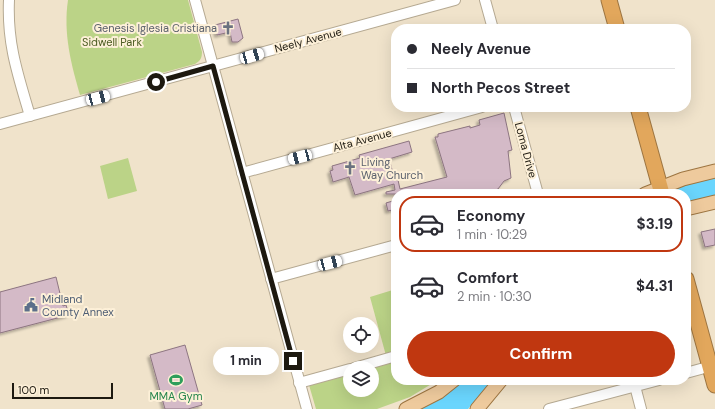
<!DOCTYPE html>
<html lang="en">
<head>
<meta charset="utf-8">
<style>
	:root { --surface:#fff; --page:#f7f7f7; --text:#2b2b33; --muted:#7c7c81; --line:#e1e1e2; --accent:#c03710 }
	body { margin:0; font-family:"DM Sans",sans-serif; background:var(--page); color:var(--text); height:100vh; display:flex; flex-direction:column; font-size:15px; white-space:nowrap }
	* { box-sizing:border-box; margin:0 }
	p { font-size:13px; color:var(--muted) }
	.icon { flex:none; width:22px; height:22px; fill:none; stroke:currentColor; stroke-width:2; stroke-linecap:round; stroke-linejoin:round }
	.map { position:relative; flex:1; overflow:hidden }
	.details { position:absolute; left:391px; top:189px; width:300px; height:196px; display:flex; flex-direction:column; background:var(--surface); border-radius:16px; box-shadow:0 4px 16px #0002 }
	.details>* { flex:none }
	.guide { position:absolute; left:391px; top:24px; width:300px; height:88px; border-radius:16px; box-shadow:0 4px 16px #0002; display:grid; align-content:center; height:88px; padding:0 16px; background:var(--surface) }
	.fabs { position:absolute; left:343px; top:317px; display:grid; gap:8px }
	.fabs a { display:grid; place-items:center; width:36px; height:36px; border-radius:50%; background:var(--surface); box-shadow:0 4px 16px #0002; font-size:20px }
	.scale { position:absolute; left:12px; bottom:10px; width:101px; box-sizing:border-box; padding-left:4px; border:2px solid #1d1910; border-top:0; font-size:11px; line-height:14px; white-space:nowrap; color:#1d1910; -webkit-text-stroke:3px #fdf0d8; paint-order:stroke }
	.end { position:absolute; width:18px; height:18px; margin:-9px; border:5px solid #1d1910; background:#fff; box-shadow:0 0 0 2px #fff }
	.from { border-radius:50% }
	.bubble { position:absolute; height:28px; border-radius:14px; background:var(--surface); box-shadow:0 4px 16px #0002; font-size:13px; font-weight:700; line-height:28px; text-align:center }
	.car { position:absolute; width:12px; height:24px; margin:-12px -6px; border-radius:5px; box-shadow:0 0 3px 1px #0007; background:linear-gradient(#fff 24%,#345 0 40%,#fff 0 76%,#345 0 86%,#fff 0) }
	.guide b { display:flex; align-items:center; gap:14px; height:38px; font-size:15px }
	.guide b+b { border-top:1px solid var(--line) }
	.guide i { width:10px; height:10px; background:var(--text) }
	ul { padding:7px 0 0; list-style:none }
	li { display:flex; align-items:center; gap:12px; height:56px; margin:0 8px 6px; padding:0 8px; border:2px solid transparent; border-radius:16px }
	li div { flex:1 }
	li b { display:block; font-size:15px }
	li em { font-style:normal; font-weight:700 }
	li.active { border-color:var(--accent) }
	li>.icon { width:36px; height:36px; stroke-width:1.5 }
	.primary-button { display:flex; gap:8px; margin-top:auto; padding:8px 16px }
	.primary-button a { flex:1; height:46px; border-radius:24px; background:var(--accent); color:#fff; font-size:16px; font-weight:700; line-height:46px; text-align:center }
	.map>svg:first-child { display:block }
</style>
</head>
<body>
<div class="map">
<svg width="715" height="409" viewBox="0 0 715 409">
	<defs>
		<filter id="shadow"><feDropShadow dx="-2.5" dy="2.5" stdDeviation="1" flood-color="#0004"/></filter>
	</defs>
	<rect width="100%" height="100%" fill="#f0e3cb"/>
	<g fill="#bbd387">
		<path d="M68 0H188L202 52C202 58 200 61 195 64L80 95C71 64 63 33 68 0Z"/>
		<polygon points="128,158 137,191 108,199 100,166"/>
		<polygon points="396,289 396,380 438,380 410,397 377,409 316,409 309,385 350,374 350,390 372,390 372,368 388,363 370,297"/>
	</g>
	<g fill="#6ad5fd">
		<polygon points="715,176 715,196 686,202 686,194 658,194 671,188"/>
		<polygon points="462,380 492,380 468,409 420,409"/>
	</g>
	<g fill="#d4bac7" stroke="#8d7581" filter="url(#shadow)">
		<polygon points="238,19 243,38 238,42 232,42 230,32 217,35 215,25"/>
		<polygon points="504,113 512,150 508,151 511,178 504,181 498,189 486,194 386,194 386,192 395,190 394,184 355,195 349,177 333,182 330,171 333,170 332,166 360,158 359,155 409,141 412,152 389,159 395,180 398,180 400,189 447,177 435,137 438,137 438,134 470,126 470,128 480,125 479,120"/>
		<polygon points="396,200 396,209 388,211 386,203"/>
		<polygon points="715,229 715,245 705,247 701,232"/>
		<polygon points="56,277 63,306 66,305 69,315 0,333 0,292"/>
		<polygon points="185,345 202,405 188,409 165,409 150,355"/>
	</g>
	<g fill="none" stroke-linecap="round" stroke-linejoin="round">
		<g stroke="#b5a992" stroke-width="12">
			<g id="minor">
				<path d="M9 0C7 44 18 75 30 116"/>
				<polyline points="195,0 307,409"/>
				<polyline points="485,0 493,29"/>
				<polyline points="514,107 538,194"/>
				<polyline points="0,124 455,0"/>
				<polyline points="242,173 482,107"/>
				<polyline points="271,279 396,245"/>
				<polyline points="354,368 396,356"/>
				<polyline points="686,373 715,365"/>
				<polyline points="299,383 350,369"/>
				<polyline points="635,386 641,409"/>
				<polyline points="549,409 659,380"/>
			</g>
		</g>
		<g stroke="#9d7541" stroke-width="15">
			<g id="major">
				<polyline points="645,194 683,179 715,171"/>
				<polyline points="686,209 715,202"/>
				<polyline points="406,409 439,392 454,380"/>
				<polyline points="477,409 501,380"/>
			</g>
		</g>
		<g stroke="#9d7541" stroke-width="17">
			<g id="highway">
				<polyline points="609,0 617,29"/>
				<polyline points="638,107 662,194"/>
				<polyline points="686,279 715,385"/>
			</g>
		</g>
		<use href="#minor" stroke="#fff" stroke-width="10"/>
		<use href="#major" stroke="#eeca9d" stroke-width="13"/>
		<use href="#highway" stroke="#e2a75c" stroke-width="15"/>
	</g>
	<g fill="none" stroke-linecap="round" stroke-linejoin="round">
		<polyline stroke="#1d1910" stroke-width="5" points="156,82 213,66 293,361"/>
	</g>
	<defs>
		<g id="church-bare" transform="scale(1.08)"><path d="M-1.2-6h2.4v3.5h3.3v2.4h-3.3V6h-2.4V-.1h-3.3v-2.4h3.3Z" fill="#6b7280" stroke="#fdf0d8" stroke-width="2.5" paint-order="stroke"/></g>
		<g id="civic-bare" transform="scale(1.08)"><path d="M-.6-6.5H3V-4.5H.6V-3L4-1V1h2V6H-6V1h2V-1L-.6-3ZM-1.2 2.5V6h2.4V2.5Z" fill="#5c6f8a" stroke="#fdf0d8" stroke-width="2.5" paint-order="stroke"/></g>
		<g id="stadium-bare" transform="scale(1.08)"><path d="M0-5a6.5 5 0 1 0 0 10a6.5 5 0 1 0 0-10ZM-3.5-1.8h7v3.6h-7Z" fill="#2e9e5b" stroke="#fdf0d8" stroke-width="2.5" paint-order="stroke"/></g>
	</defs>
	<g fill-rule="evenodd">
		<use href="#church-bare" x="228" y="28"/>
		<use href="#church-bare" x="350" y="168"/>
		<use href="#civic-bare" x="31" y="305"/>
		<use href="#stadium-bare" x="176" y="380"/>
	</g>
	<g text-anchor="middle" stroke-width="4" stroke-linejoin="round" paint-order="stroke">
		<g font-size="11" fill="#5b616d" stroke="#fdf0d8" text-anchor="end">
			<text x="217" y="32">Genesis Iglesia Cristiana</text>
			<text x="361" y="166" text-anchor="start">Living<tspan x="361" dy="13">Way Church</tspan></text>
		</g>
		<g font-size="11" fill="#1d1910" stroke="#fdf0d8">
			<text transform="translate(308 40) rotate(-15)" y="4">Neely Avenue</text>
			<text transform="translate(362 140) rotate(-15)" y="4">Alta Avenue</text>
			<text transform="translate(526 150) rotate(75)" y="4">Loma Drive</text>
		</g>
		<g font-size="11" fill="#4c5d22" stroke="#fdf0d8">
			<text x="112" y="46">Sidwell Park</text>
		</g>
		<g font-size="11" fill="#4e5e75" stroke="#fdf0d8" text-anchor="start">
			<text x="42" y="303">Midland<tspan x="42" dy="13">County Annex</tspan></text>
		</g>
		<g font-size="11" fill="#27864d" stroke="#fdf0d8">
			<text x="176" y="400">MMA Gym</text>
		</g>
	</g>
</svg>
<div class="fabs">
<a><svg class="icon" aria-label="locate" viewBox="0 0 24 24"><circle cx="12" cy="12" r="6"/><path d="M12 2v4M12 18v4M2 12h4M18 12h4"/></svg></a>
<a><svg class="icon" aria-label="layers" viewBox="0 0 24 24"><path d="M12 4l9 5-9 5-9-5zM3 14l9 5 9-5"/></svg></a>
</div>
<div class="scale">100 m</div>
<i class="end from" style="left:156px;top:82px"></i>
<i class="end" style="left:293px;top:361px"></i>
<div class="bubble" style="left:213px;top:347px;width:66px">1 min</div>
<i class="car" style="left:252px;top:56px;rotate:74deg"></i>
<i class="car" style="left:98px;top:98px;rotate:75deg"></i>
<i class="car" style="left:300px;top:157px;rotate:255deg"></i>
<i class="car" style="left:330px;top:263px;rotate:75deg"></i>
<div class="guide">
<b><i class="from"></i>Neely Avenue</b>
<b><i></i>North Pecos Street</b>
</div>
<section class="details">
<ul>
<li class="active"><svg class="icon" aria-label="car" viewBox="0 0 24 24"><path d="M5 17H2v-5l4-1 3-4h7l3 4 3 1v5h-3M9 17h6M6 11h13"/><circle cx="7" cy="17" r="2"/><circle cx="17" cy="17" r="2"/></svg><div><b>Economy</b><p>1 min · 10:29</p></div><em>$3.19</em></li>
<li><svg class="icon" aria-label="car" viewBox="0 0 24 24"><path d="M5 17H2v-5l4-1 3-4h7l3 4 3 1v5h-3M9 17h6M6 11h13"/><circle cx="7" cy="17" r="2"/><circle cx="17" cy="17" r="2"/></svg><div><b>Comfort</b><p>2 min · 10:30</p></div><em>$4.31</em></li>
</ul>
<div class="primary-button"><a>Confirm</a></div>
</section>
</div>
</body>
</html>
